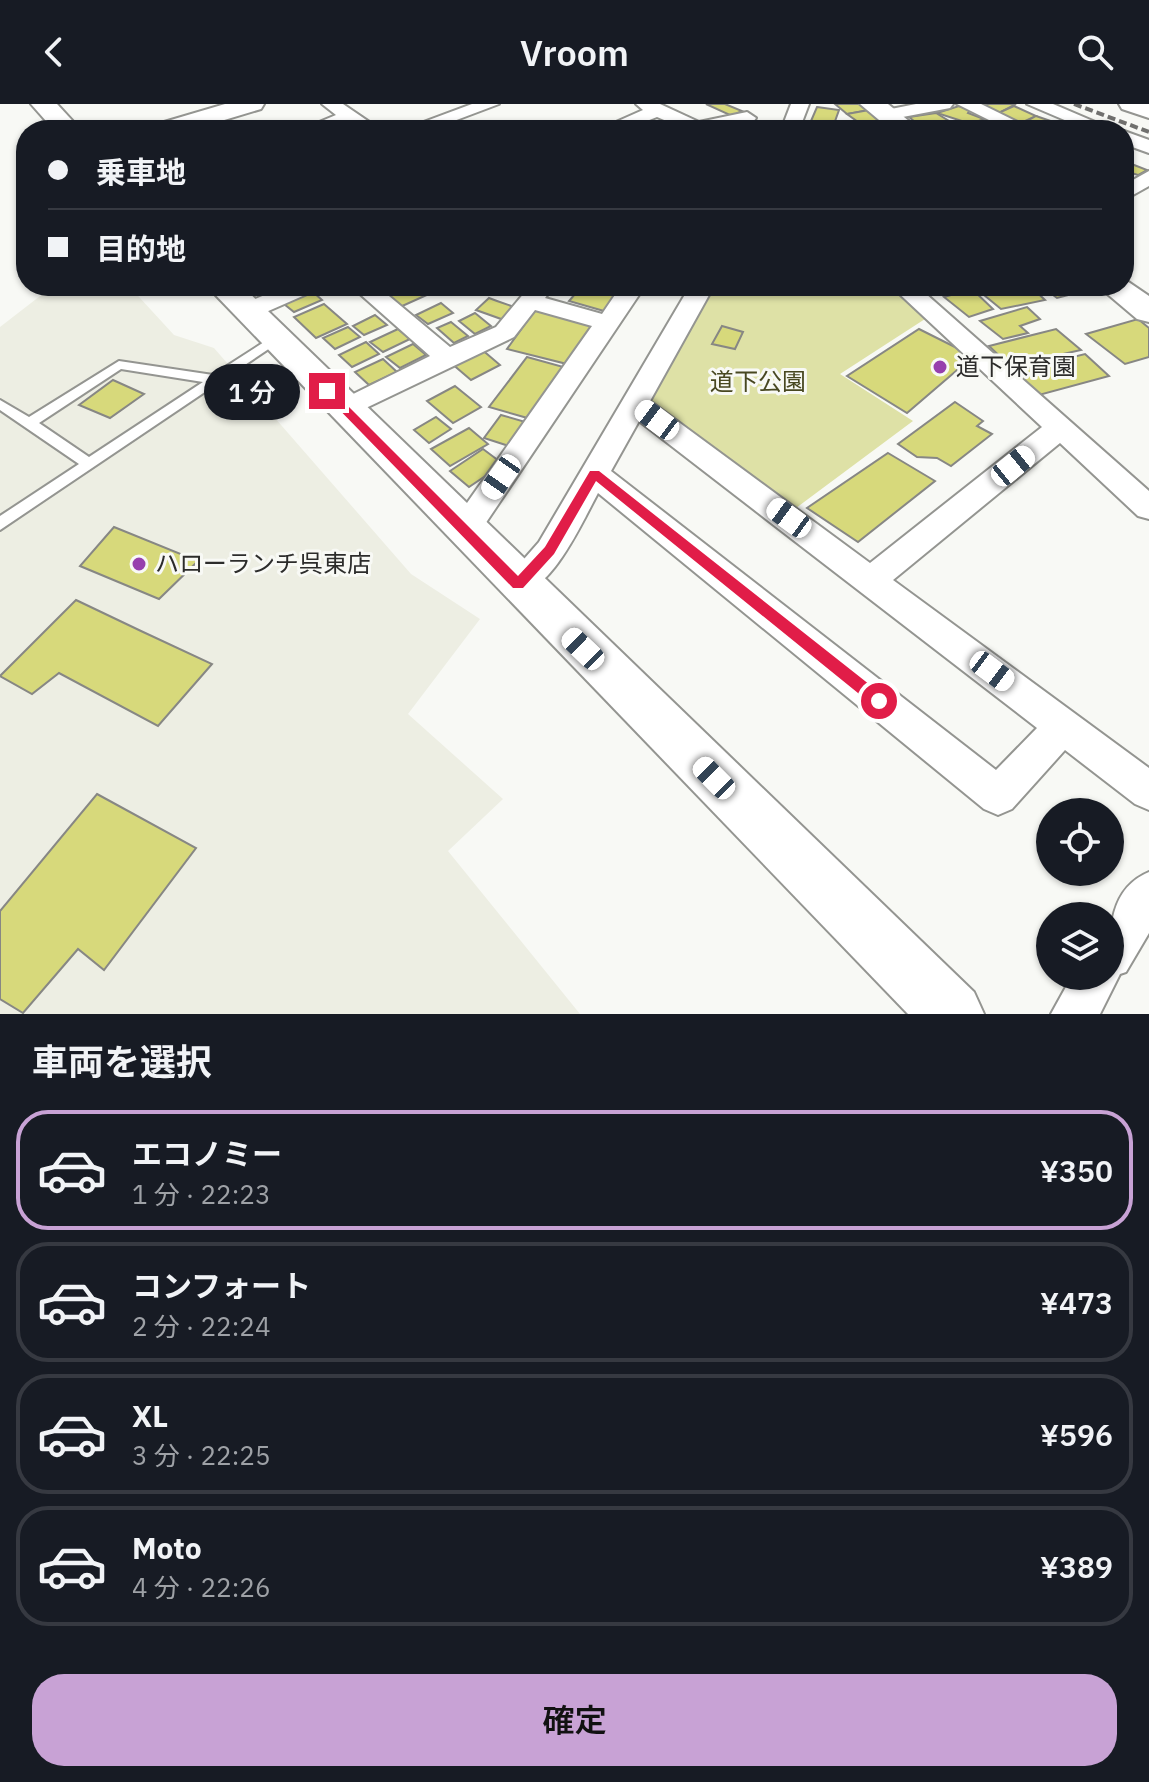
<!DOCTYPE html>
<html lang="ja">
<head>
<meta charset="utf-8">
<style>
	:root { --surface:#171b24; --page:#20242c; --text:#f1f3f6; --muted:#9ea1a6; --line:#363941; --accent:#c8a2d5 }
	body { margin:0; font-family:"IBM Plex Sans","Noto Sans JP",sans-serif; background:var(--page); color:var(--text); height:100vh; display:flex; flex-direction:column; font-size:30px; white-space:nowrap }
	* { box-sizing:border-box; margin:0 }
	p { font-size:26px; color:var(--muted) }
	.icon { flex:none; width:44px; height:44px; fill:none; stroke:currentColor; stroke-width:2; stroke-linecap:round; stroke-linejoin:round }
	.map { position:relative; height:910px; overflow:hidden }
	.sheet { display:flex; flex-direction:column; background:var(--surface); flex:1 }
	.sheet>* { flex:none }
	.hud { position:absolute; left:16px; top:16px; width:1118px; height:176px; border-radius:32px; box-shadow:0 2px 6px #0004; display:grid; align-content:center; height:176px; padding:0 32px; background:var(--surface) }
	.buttons { position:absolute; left:1036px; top:694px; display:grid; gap:16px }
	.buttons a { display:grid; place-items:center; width:88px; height:88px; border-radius:50%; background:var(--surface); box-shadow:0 2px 6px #0004; font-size:40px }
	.end { position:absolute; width:36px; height:36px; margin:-18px; border:10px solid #e11d48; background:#fff; box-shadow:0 0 0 4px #fff }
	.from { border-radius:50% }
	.bubble { position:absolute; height:56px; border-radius:28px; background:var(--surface); box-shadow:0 2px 6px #0004; font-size:26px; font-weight:600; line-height:56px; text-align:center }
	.car { position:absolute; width:24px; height:48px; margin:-24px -12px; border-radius:10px; box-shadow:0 0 6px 2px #0007; background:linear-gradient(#fff 24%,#345 0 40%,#fff 0 76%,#345 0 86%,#fff 0) }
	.hud b { display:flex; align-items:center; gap:28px; height:76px; font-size:30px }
	.hud b+b { border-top:2px solid var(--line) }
	.hud i { width:20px; height:20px; background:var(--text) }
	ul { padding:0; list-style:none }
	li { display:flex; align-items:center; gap:24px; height:120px; margin:0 16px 12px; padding:0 16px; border:4px solid var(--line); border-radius:32px }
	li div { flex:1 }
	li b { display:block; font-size:30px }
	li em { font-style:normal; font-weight:600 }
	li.current { border-color:var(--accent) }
	li>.icon { width:72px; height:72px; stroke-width:1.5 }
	h2 { padding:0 32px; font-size:36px; line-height:96px }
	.action { display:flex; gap:16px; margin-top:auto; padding:16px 32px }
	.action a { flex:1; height:92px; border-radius:32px; background:var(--accent); color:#111; font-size:32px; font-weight:600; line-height:92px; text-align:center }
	header { display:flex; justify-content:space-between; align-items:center; height:104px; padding:0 32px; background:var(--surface); font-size:36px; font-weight:600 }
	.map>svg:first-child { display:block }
</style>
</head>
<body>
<header><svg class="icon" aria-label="back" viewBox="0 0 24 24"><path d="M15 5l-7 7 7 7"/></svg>Vroom<svg class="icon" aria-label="search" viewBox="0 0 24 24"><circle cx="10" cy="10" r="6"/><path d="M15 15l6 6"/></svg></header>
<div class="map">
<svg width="1149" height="910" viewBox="0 0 1149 910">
	<rect width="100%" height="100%" fill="#f8f9f5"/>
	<polygon fill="#edeee3" points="53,182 129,182 174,231 214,244 411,470 480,515 408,610 503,695 448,747 580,910 0,910 0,223"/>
	<polygon fill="#dee1a6" points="716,182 892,182 925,215 840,270 913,317 796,404 647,302"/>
	<g fill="#d7d97b" stroke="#878784" stroke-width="2">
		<polygon points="706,0 725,0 742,7 732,12"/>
		<polygon points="835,0 860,0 869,6 847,10"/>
		<polygon points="976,0 1016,0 999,9"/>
		<polygon points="959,2 970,6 968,9 984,15 971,20 937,9"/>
		<polygon points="1014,2 1036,12 1021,19 996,10"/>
		<polygon points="817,3 839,6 834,20 811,17"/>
		<polygon points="869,6 887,19 865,23 847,10"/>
		<polygon points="936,9 949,17 920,22 909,13"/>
		<polygon points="1036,12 1068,23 1032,26 1020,21"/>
		<polygon points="958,18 968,26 933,23"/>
		<polygon points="888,20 895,26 843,23 861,24"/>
		<polygon points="1124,57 1147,66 1138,71 1128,68 1124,67"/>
		<polygon points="384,182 419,182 429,190 400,203 378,184"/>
		<polygon points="582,182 599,182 619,187 604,207 569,197"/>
		<polygon points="918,182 957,182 957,183 928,191"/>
		<polygon points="973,182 1030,182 1045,196 1001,205"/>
		<polygon points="1041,182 1084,182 1088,186 1057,194"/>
		<polygon points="972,185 993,205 969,213 944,193"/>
		<polygon points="313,188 322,196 294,208 284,200"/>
		<polygon points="489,194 497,197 517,204 504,216 476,206"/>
		<polygon points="441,199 453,209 428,220 416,211"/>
		<polygon points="324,200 347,220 316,234 294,213"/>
		<polygon points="1027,203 1040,215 1020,222 1028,229 1003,235 980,217"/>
		<polygon points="535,206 594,221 567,260 507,245"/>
		<polygon points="475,209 491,222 475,230 459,217"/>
		<polygon points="375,211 387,221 364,231 353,222"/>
		<polygon points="1138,215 1149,224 1149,253 1125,260 1086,230"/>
		<polygon points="451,218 468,232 454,239 437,224"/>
		<polygon points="722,222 743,228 735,245 712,240"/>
		<polygon points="348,223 360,233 335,245 323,234"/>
		<polygon points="398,225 410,235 383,248 370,238"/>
		<polygon points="919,225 967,249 970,255 907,309 847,272"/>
		<polygon points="1056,225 1081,246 1010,262 989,242"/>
		<polygon points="366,238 379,250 352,263 339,251"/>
		<polygon points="413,240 426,251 400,264 386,253"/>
		<polygon points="480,244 500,261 471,276 451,259"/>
		<polygon points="1085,250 1109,272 1039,291 1012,268"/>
		<polygon points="527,253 567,264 531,315 489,303"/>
		<polygon points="383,255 397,268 369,281 355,268"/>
		<polygon points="113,276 144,290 110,314 79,301"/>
		<polygon points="455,282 481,303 453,319 427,297"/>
		<polygon points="955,298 983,317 977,322 992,330 951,362 937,354 917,353 898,340"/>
		<polygon points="501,311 529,319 512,343 484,334"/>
		<polygon points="436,313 451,325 429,339 414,326"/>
		<polygon points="469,324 488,340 450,362 431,345"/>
		<polygon points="483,345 503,360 469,383 450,367"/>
		<polygon points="888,349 935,377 858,438 807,404"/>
		<polygon points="114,423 198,457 159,495 80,462"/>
		<polygon points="76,496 141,527 212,560 158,622 59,569 32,590 0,572"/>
		<polygon points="97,690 196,744 104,866 78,845 23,909 0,895 0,807"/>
	</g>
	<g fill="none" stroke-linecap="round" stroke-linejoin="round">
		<g stroke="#949591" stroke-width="4">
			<path id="lane" d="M275 231 279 232V238L0 426V412L79 360 0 306V296L29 313 119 257 213 271ZM121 265 203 278 89 353 39 319Z"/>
		</g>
		<g stroke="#949591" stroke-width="4">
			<g id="street">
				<polygon points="322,0 343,0 381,26 359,26 348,19 327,26 300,26 336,11"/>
				<polygon points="472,0 499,0 430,26 402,26"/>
				<path d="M636 0H660L699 18 747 8 756 14 753 18C714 28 694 30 657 13L624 26H598L643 6Z"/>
				<polygon points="791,0 809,0 799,26 781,26"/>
				<polygon points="916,0 953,0 950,4 887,16 878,11 881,7"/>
				<polygon points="957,0 981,0 1034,26 1009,26"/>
				<polygon points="1027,0 1053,0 1114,26 1088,26"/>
				<polygon points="1124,27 1149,36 1149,49 1124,40"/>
				<polygon points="1149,67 1149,82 1124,96 1124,81"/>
				<polygon points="286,182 318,182 314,187 257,212 248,214 236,207 239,202"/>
				<polygon points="351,182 377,182 450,243 496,223 530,182 554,182 545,194 602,210 621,182 645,182 477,432 466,436 455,432 450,424 455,416 592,222 535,206 514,233 345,314 335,311 331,305 335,299 430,252"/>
				<path d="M690 182H714L650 297 870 459 1042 323 891 182H917L1149 387V415L1138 412 1060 339 893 476 1149 664V706L1135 700 1065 646 1012 705 998 711 984 705 598 389C582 418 546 502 506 489L502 480 539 438ZM639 317 1037 624 996 666 611 367Z"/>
				<path d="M1149 768V829L1126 868 1120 870 1100 910H1051L1072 872H1110C1110 833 1106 786 1149 768Z"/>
			</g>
		</g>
		<g stroke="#949591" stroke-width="4">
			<g id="secondary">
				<polygon points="31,0 57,0 81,26 54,26"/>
				<polygon points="225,0 264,0 261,5 191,26 150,26 154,21"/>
				<polygon points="860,0 888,0 920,26 891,26"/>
				<polygon points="1119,0 1149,0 1149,14 1122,5"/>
				<polygon points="1124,175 1149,192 1149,218 1137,215 1098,182 1124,182"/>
				<polygon points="207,182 242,182 974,888 984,910 908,910"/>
			</g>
		</g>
		<use href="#lane" fill="#fff" fill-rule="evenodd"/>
		<use href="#street" fill="#fff" fill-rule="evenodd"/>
		<use href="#secondary" fill="#fff" fill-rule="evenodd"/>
		<polyline stroke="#70706e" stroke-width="4" stroke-dasharray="8 4" stroke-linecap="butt" points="1074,0 1149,28"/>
	</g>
	<polygon fill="#e11d48" points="324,285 331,285 518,472 545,443 590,367 599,367 884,592 884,602 874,602 596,377 554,450 523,484 513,484 324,290"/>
	<g fill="#9740ad" stroke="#f8f9f5" stroke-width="3">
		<circle cx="940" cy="263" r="8"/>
		<circle cx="139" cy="460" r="8"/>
	</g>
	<g text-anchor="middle" stroke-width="6" stroke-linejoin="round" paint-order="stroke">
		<g font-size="24" fill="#2c2c2b" stroke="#f8f9f5" text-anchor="start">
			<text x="956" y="271">道下保育園</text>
			<text x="155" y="468">ハローランチ呉東店</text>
		</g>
		<g font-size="24" fill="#484821" stroke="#f8f9f5">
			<text x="758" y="286">道下公園</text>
		</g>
	</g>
</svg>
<div class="buttons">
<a><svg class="icon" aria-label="locate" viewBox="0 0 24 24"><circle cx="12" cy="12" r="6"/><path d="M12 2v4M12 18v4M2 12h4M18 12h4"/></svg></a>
<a><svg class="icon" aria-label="layers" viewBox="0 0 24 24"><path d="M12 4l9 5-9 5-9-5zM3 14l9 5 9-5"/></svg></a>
</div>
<i class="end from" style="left:879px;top:597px"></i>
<i class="end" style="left:327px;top:287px"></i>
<div class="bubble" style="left:204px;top:260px;width:96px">1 分</div>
<i class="car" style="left:657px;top:316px;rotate:307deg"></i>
<i class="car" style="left:1013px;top:362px;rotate:51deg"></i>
<i class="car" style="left:501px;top:373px;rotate:215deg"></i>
<i class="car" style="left:789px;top:414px;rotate:306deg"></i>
<i class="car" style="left:583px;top:545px;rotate:314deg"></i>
<i class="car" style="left:992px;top:567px;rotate:127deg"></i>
<i class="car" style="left:714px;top:674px;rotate:315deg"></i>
<div class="hud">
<b><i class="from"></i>乗車地</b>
<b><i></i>目的地</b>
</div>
</div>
<section class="sheet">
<h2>車両を選択</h2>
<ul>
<li class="current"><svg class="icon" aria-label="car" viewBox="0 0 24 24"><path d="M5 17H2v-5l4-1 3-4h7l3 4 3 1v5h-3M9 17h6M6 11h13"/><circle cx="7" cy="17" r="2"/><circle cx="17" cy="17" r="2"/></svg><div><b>エコノミー</b><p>1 分 · 22:23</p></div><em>¥350</em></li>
<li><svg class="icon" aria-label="car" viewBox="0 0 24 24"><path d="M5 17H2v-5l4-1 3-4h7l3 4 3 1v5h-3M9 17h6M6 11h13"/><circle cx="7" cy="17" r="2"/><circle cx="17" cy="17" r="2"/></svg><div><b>コンフォート</b><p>2 分 · 22:24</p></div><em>¥473</em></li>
<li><svg class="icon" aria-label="car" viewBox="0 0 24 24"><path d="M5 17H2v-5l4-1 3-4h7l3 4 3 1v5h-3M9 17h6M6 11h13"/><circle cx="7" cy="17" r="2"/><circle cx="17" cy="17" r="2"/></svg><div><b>XL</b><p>3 分 · 22:25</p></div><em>¥596</em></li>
<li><svg class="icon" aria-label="car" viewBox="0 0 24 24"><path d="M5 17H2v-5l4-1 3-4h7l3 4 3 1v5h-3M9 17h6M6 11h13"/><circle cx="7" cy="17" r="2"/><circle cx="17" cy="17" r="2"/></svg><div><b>Moto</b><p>4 分 · 22:26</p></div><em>¥389</em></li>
</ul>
<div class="action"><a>確定</a></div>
</section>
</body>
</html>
